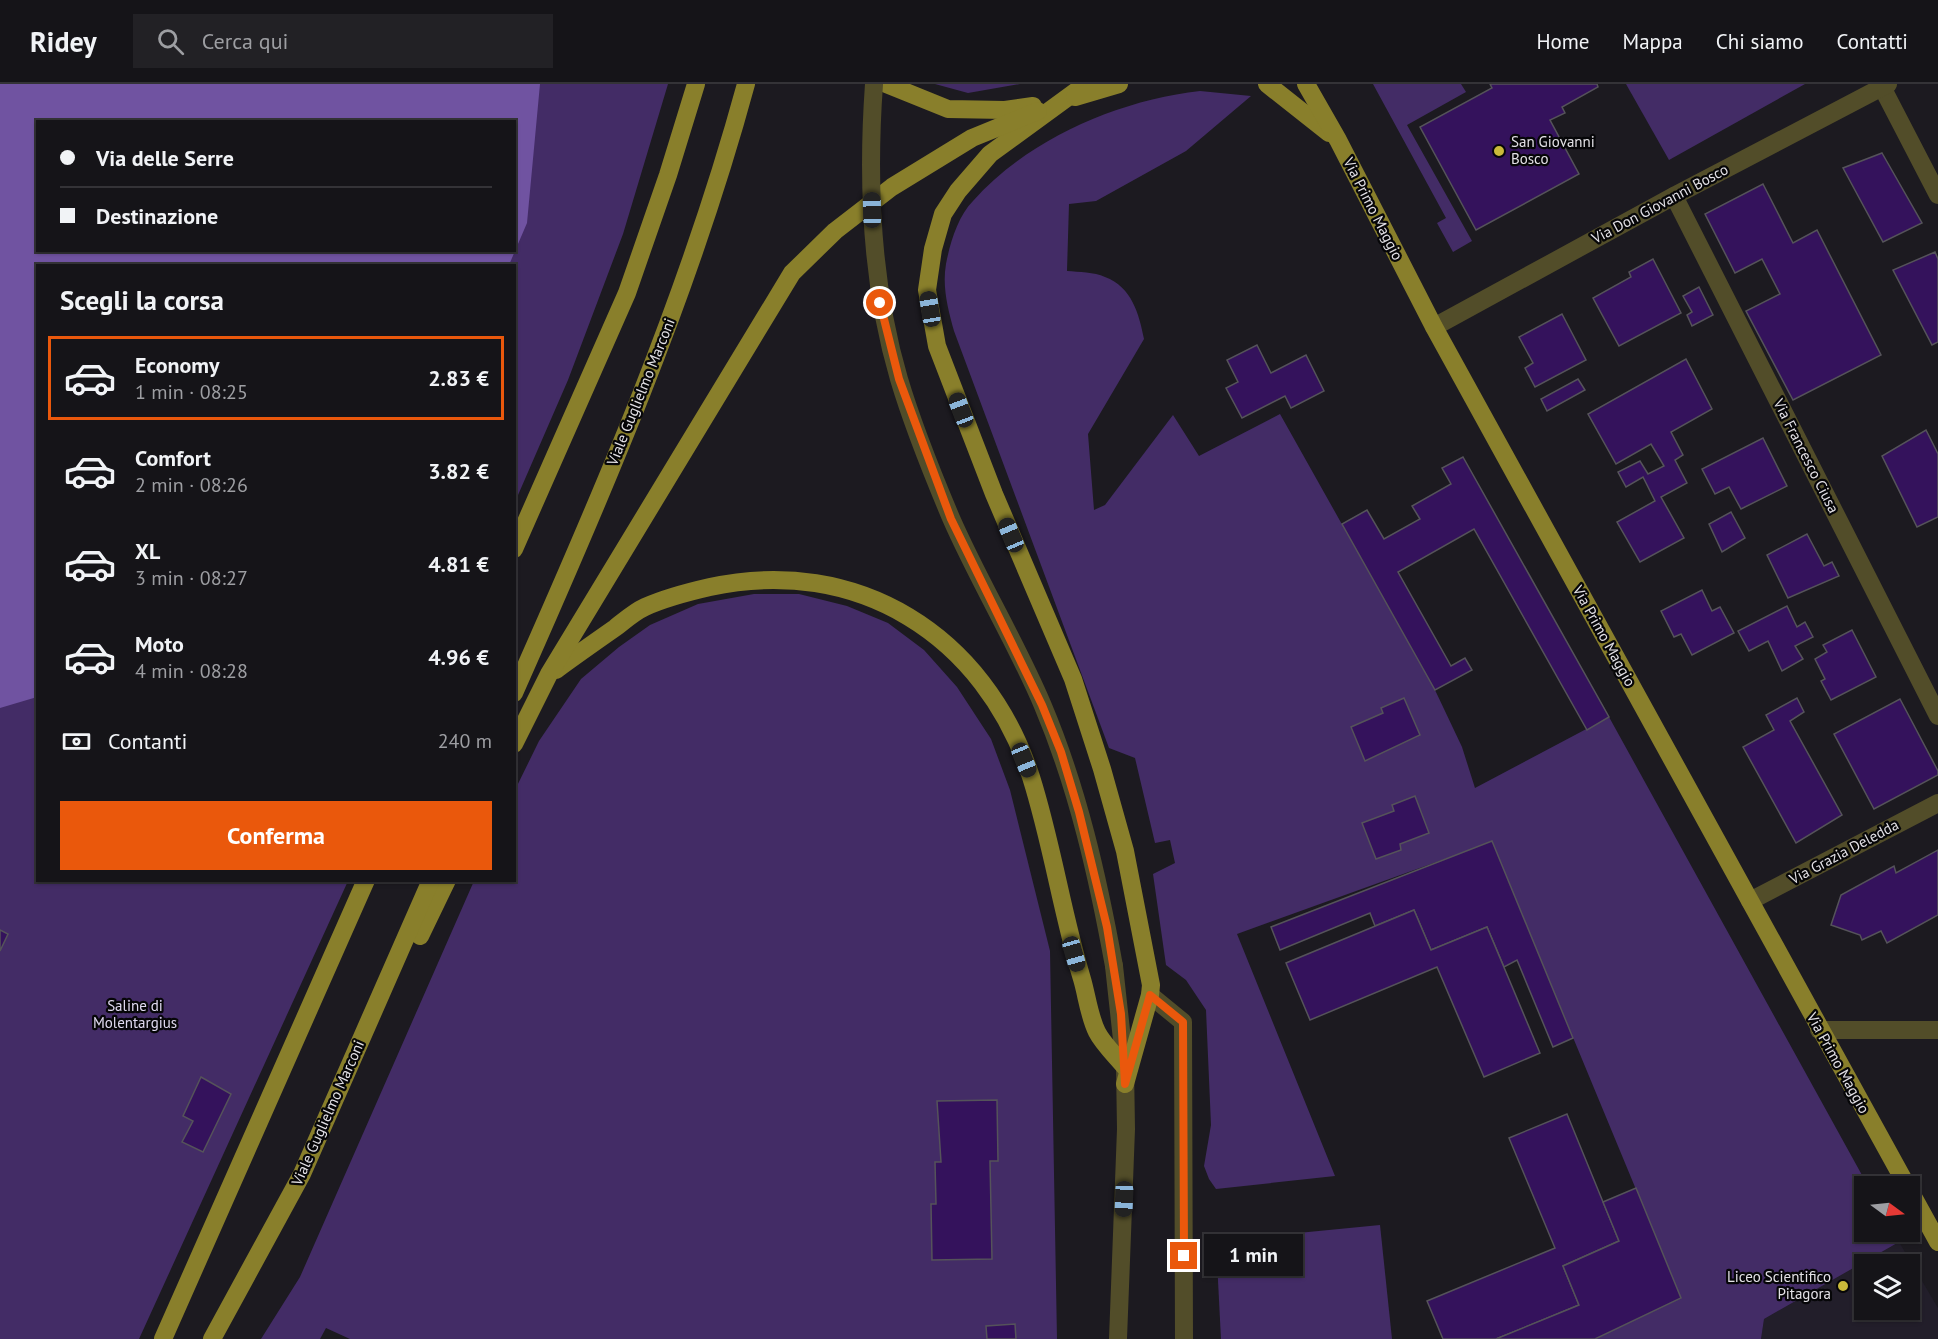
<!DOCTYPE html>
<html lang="it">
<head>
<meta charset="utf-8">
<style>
	:root { --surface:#151418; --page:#222125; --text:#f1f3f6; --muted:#9d9ea2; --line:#343337; --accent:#ea580c }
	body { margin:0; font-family:"PT Sans",sans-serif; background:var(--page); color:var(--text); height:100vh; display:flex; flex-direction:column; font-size:22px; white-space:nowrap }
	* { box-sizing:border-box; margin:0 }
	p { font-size:20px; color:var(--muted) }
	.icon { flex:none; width:33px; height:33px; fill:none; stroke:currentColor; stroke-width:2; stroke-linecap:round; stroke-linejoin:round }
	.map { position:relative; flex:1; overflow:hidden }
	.drawer { position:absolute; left:36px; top:180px; width:480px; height:618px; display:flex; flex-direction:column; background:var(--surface); border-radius:0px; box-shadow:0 2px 4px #0004,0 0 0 2px var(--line) }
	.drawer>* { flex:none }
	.banner { position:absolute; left:36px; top:36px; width:480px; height:132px; border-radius:0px; box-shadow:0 2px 4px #0004,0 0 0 2px var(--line); display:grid; align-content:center; height:132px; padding:0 24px; background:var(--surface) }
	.needle { width:39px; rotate:105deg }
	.controls { position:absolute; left:1854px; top:1092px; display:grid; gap:12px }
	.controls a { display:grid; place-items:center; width:66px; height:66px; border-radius:0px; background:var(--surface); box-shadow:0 2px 4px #0004,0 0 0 2px var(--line); font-size:30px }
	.end { position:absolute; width:27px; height:27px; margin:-14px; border:8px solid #ea580c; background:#fff; box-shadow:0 0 0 3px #fff }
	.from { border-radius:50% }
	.bubble { position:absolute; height:42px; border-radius:0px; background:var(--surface); box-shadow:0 2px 4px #0004,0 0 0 2px var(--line); font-size:20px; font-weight:600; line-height:42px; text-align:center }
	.car { position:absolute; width:18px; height:36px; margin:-18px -9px; border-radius:8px; box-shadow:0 0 4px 2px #0007; background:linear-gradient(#222 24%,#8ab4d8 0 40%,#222 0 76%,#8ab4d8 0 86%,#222 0) }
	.banner b { display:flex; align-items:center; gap:21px; height:57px; font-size:22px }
	.banner b+b { border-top:2px solid var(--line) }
	.banner i { width:15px; height:15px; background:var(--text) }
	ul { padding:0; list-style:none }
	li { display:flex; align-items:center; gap:18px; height:84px; margin:0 12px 9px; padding:0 12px; border:3px solid transparent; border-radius:0px }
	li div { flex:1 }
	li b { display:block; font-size:22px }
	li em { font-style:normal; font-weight:600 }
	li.current { border-color:var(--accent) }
	li>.icon { width:54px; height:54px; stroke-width:1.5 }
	h2 { padding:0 24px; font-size:27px; line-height:72px }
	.pay { display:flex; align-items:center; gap:15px; height:66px; padding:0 24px; font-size:22px }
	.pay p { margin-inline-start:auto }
	.button { display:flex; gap:12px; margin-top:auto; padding:12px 24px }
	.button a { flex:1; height:69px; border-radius:0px; background:var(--accent); color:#fff; font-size:24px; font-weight:600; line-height:69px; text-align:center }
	header { display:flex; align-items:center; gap:36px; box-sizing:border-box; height:84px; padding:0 30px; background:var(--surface); border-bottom:2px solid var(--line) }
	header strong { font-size:28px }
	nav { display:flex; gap:33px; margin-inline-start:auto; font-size:21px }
	.search { width:420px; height:54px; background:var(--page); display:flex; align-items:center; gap:15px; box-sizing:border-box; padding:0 21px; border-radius:0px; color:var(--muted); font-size:22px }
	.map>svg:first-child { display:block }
</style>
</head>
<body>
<header>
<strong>Ridey</strong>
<div class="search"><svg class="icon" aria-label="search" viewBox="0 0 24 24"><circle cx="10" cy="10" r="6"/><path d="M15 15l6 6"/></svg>Cerca qui</div>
<nav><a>Home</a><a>Mappa</a><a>Chi siamo</a><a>Contatti</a></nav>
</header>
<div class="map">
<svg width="1938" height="1255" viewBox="0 0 1938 1255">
	<rect width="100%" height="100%" fill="#1c1a20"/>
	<path fill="#221e2a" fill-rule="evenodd" d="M1899 1158 1938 1224V1255H1761L1764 1235ZM1864 1180H1910V1226H1864Z"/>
	<g fill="#432c66" fill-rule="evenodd">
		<path d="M0 0H668L623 150 568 296 515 418 514 182H38V796L348 797 139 1255H0ZM38 38H514V166H38Z"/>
		<polygon points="935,0 1020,0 968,9"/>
		<polygon points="1373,0 1461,0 1466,8 1407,41 1472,157 1453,168 1437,139 1446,134"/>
		<polygon points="1626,0 1805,0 1669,76"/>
		<path d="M1200 7 1251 12 1186 67 1096 117 1069 120 1067 187C1079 188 1094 188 1105 193 1132 203 1139 230 1144 255L1088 350 1094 426 1105 421 1173 331 1199 372 1280 330 1435 606 1462 663 1475 704 1609 633 1868 1102H1864V1148H1893L1899 1158 1764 1235 1761 1255H1595L1681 1214 1492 758 1237 850 1335 1092 1216 1105 1209 1095 1204 1082 1211 1041 1206 926 1186 896 1166 881 1153 790 1175 779 1170 756 1155 759 1135 674 1109 664 954 247C948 225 942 203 946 180 950 159 958 132 973 117 1028 55 1119 16 1200 7Z"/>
		<polygon points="754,510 799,510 847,522 888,539 924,566 957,603 991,655 1010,706 1050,867 1057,1255 350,1255 326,1244 320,1255 261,1255 300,1193 474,797 514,796 515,706 539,657 581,595 619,563 650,541 698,520"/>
		<polygon points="1380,1141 1392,1255 1221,1255 1216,1157"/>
	</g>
	<path fill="#7053a1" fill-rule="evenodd" d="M0 0H540L527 139 509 181 38 182 37 613 0 624ZM38 38H514V166H38Z"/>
	<g fill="#34125c" stroke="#55535a" stroke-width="1.5">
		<polygon points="1490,0 1597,0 1598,3 1562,23 1565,29 1550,36 1579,90 1476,146 1420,43 1492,4"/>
		<polygon points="1882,69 1922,139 1883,158 1843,84"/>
		<polygon points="1763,100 1793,159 1817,146 1881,271 1793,316 1746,227 1780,210 1762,175 1735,189 1705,130"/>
		<polygon points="1935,168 1938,175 1938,258 1932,261 1893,186"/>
		<polygon points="1653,175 1681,229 1619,262 1593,214 1631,193 1629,188"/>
		<polygon points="1699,203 1713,231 1692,242 1687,231 1692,228 1683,212"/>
		<polygon points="1562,230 1586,276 1535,303 1525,284 1533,279 1519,253"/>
		<polygon points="1257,261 1271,289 1306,271 1324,307 1291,324 1285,312 1242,334 1226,304 1238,298 1227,276"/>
		<polygon points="1686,275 1712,325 1671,348 1683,371 1675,376 1687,399 1661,413 1684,454 1640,478 1617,438 1655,417 1643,393 1626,403 1618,388 1640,377 1648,390 1664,382 1651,360 1616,380 1588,330"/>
		<polygon points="1578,295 1585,306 1547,327 1541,315"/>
		<polygon points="1926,346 1938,370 1938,433 1917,443 1882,372"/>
		<polygon points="1763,354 1787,402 1741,425 1729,403 1715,410 1702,385"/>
		<polygon points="1463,373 1609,633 1587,646 1474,445 1398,488 1451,582 1465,574 1472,586 1435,606 1342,440 1367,426 1384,455 1420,435 1412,422 1451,400 1442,384"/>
		<polygon points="1731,428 1745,454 1722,468 1709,440"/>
		<polygon points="1807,450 1824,482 1832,478 1839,492 1788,514 1767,471"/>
		<polygon points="1702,506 1712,527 1720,523 1734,549 1692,571 1681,550 1674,553 1661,527"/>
		<polygon points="1787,522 1797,543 1805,538 1813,553 1795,562 1803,575 1782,587 1768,557 1749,567 1738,547"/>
		<polygon points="1852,546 1876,593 1831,616 1821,597 1825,595 1815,575 1827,568 1823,561"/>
		<polygon points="1404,614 1420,651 1365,677 1351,643 1383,629 1381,624"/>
		<polygon points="1797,614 1804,628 1790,637 1842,731 1796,759 1743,663 1774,646 1766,631"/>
		<polygon points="1900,615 1938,687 1938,691 1874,725 1834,650"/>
		<polygon points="1415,712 1429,749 1400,760 1401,766 1376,775 1362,739 1394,727 1392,721"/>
		<polygon points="1492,757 1573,954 1553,963 1517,876 1504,883 1487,843 1431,866 1414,826 1375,842 1370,829 1280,866 1271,843"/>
		<polygon points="1938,766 1938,831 1887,859 1881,847 1862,856 1860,851 1831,841 1841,811 1894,782 1896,789"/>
		<polygon points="1414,826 1431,866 1487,843 1540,969 1484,993 1437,883 1310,936 1286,879"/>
		<polygon points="0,846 8,850 0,867"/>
		<polygon points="201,993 231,1010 203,1068 182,1058 193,1037 183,1032"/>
		<polygon points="997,1016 998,1077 990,1077 992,1175 932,1176 931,1120 936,1120 935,1078 941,1078 937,1017"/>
		<polygon points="1567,1030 1619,1157 1563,1182 1579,1221 1496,1255 1443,1255 1427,1217 1555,1164 1509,1054"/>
		<polygon points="1636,1104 1681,1214 1595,1255 1496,1255 1579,1221 1563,1182 1619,1157 1603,1118"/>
		<polygon points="1015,1240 1016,1255 987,1255 986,1242"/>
	</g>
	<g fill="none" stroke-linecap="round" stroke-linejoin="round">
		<g stroke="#524d29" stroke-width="18">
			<polyline points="1882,3 1938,111"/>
			<polyline points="1674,112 1938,632"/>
			<polyline points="1434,243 1674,112 1888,0"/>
			<polyline points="1750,817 1938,719"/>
			<polyline points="1114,882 1125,983 1126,1045 1118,1255"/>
			<polyline points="1150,911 1183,938 1184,1255"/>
			<polyline points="1819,946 1938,946"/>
		</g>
		<g stroke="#897f2b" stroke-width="18">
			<polyline points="886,0 948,25 1005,26 1033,22"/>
			<polyline points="1086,0 990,70 958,107 943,130 933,165 927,206 937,262 994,410 1073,595 1102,685 1125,767 1151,901 1150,911 1125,1000"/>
			<polyline points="1267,0 1329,49"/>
			<polyline points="1306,0 1338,56 1434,243 1907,1102"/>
			<polyline points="1075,13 1119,0"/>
			<polyline points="514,465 627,209 668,91 696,0"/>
			<path d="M556 586C575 572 595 558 615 544 624 537 634 528 645 523 665 514 688 508 710 503 857 471 985 551 1031 693 1052 759 1062 829 1082 895 1087 912 1089 932 1097 948 1103 960 1116 972 1125 983"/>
			<path d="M514 609C602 411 689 210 746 0"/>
			<polyline points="514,660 549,590 792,189 835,147 892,103 972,54 1038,27"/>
			<polyline points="420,852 447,796"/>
			<polyline points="1910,1107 1938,1158"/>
			<polyline points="163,1255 366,796"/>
			<polyline points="212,1255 302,1090 431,796"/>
		</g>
		<path stroke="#524d29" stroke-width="18" d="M874 0C867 98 871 200 899 295 913 342 932 389 951 434 979 498 1016 558 1043 622 1078 705 1098 794 1114 882"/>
	</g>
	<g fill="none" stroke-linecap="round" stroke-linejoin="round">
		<polyline stroke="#ea580c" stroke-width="8" points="880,219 899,295 951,435 1042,621 1061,668 1079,728 1107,843 1121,930 1125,1000 1150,911 1183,938 1184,1172"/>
	</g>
	<g fill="#caba3a" stroke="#060608" stroke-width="2">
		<circle cx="1499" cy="67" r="6"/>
		<circle cx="1843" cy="1202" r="6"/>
	</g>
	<g text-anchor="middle" stroke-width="4.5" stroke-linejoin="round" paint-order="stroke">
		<g font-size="15" fill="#e3e1e6" stroke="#060608" text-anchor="start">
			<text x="1511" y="63">San Giovanni<tspan x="1511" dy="17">Bosco</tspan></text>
			<text x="1831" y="1198" text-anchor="end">Liceo Scientifico<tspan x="1831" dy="17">Pitagora</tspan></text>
		</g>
		<g font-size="15" fill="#e3e1e6" stroke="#060608">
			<text transform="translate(1660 120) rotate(-28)" y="5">Via Don Giovanni Bosco</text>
			<text transform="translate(1373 125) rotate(63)" y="5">Via Primo Maggio</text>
			<text transform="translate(641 308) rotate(-68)" y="5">Viale Guglielmo Marconi</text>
			<text transform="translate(1806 372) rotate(63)" y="5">Via Francesco Ciusa</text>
			<text transform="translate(1604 552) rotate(61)" y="5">Via Primo Maggio</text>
			<text transform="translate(1844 768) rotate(-28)" y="5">Via Grazia Deledda</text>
			<text transform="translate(1838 979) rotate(61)" y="5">Via Primo Maggio</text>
			<text transform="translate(328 1029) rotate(-66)" y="5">Viale Guglielmo Marconi</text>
		</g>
		<g font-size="15" fill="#e0daf0" stroke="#060608">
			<text x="135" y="927">Saline di<tspan x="135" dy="17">Molentargius</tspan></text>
		</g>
	</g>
</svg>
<div class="controls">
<a><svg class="needle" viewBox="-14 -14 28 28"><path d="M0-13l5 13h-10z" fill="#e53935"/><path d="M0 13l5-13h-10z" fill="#9d9ea2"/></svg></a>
<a><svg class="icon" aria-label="layers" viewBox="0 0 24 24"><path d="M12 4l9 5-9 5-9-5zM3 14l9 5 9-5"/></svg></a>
</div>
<i class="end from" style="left:880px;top:219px"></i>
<i class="end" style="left:1184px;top:1172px"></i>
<div class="bubble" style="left:1204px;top:1150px;width:99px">1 min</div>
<i class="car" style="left:872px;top:126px;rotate:359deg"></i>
<i class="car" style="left:930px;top:225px;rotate:351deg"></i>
<i class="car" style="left:961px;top:326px;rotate:339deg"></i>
<i class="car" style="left:1011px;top:451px;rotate:337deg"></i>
<i class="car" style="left:1024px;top:676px;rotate:158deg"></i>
<i class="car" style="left:1074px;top:870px;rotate:164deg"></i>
<i class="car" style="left:1124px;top:1115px;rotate:182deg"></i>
<div class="banner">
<b><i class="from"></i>Via delle Serre</b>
<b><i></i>Destinazione</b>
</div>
<section class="drawer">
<h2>Scegli la corsa</h2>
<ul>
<li class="current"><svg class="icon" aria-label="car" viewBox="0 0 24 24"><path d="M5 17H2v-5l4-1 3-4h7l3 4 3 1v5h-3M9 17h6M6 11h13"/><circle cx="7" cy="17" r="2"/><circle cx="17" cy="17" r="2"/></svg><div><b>Economy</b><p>1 min · 08:25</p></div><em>2.83 €</em></li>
<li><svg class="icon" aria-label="car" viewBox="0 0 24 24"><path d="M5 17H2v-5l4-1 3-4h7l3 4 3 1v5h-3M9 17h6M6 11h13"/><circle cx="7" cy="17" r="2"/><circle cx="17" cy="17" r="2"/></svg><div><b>Comfort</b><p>2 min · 08:26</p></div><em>3.82 €</em></li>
<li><svg class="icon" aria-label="car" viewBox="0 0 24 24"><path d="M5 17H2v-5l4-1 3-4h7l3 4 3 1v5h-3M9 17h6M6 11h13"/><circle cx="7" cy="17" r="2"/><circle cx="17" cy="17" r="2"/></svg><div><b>XL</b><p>3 min · 08:27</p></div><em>4.81 €</em></li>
<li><svg class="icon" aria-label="car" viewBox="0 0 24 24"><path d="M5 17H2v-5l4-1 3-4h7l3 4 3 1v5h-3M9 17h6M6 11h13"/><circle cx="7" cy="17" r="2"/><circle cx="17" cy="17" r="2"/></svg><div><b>Moto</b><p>4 min · 08:28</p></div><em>4.96 €</em></li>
</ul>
<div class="pay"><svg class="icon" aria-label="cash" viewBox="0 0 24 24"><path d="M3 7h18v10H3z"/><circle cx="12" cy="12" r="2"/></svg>Contanti<p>240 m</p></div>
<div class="button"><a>Conferma</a></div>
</section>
</div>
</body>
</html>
